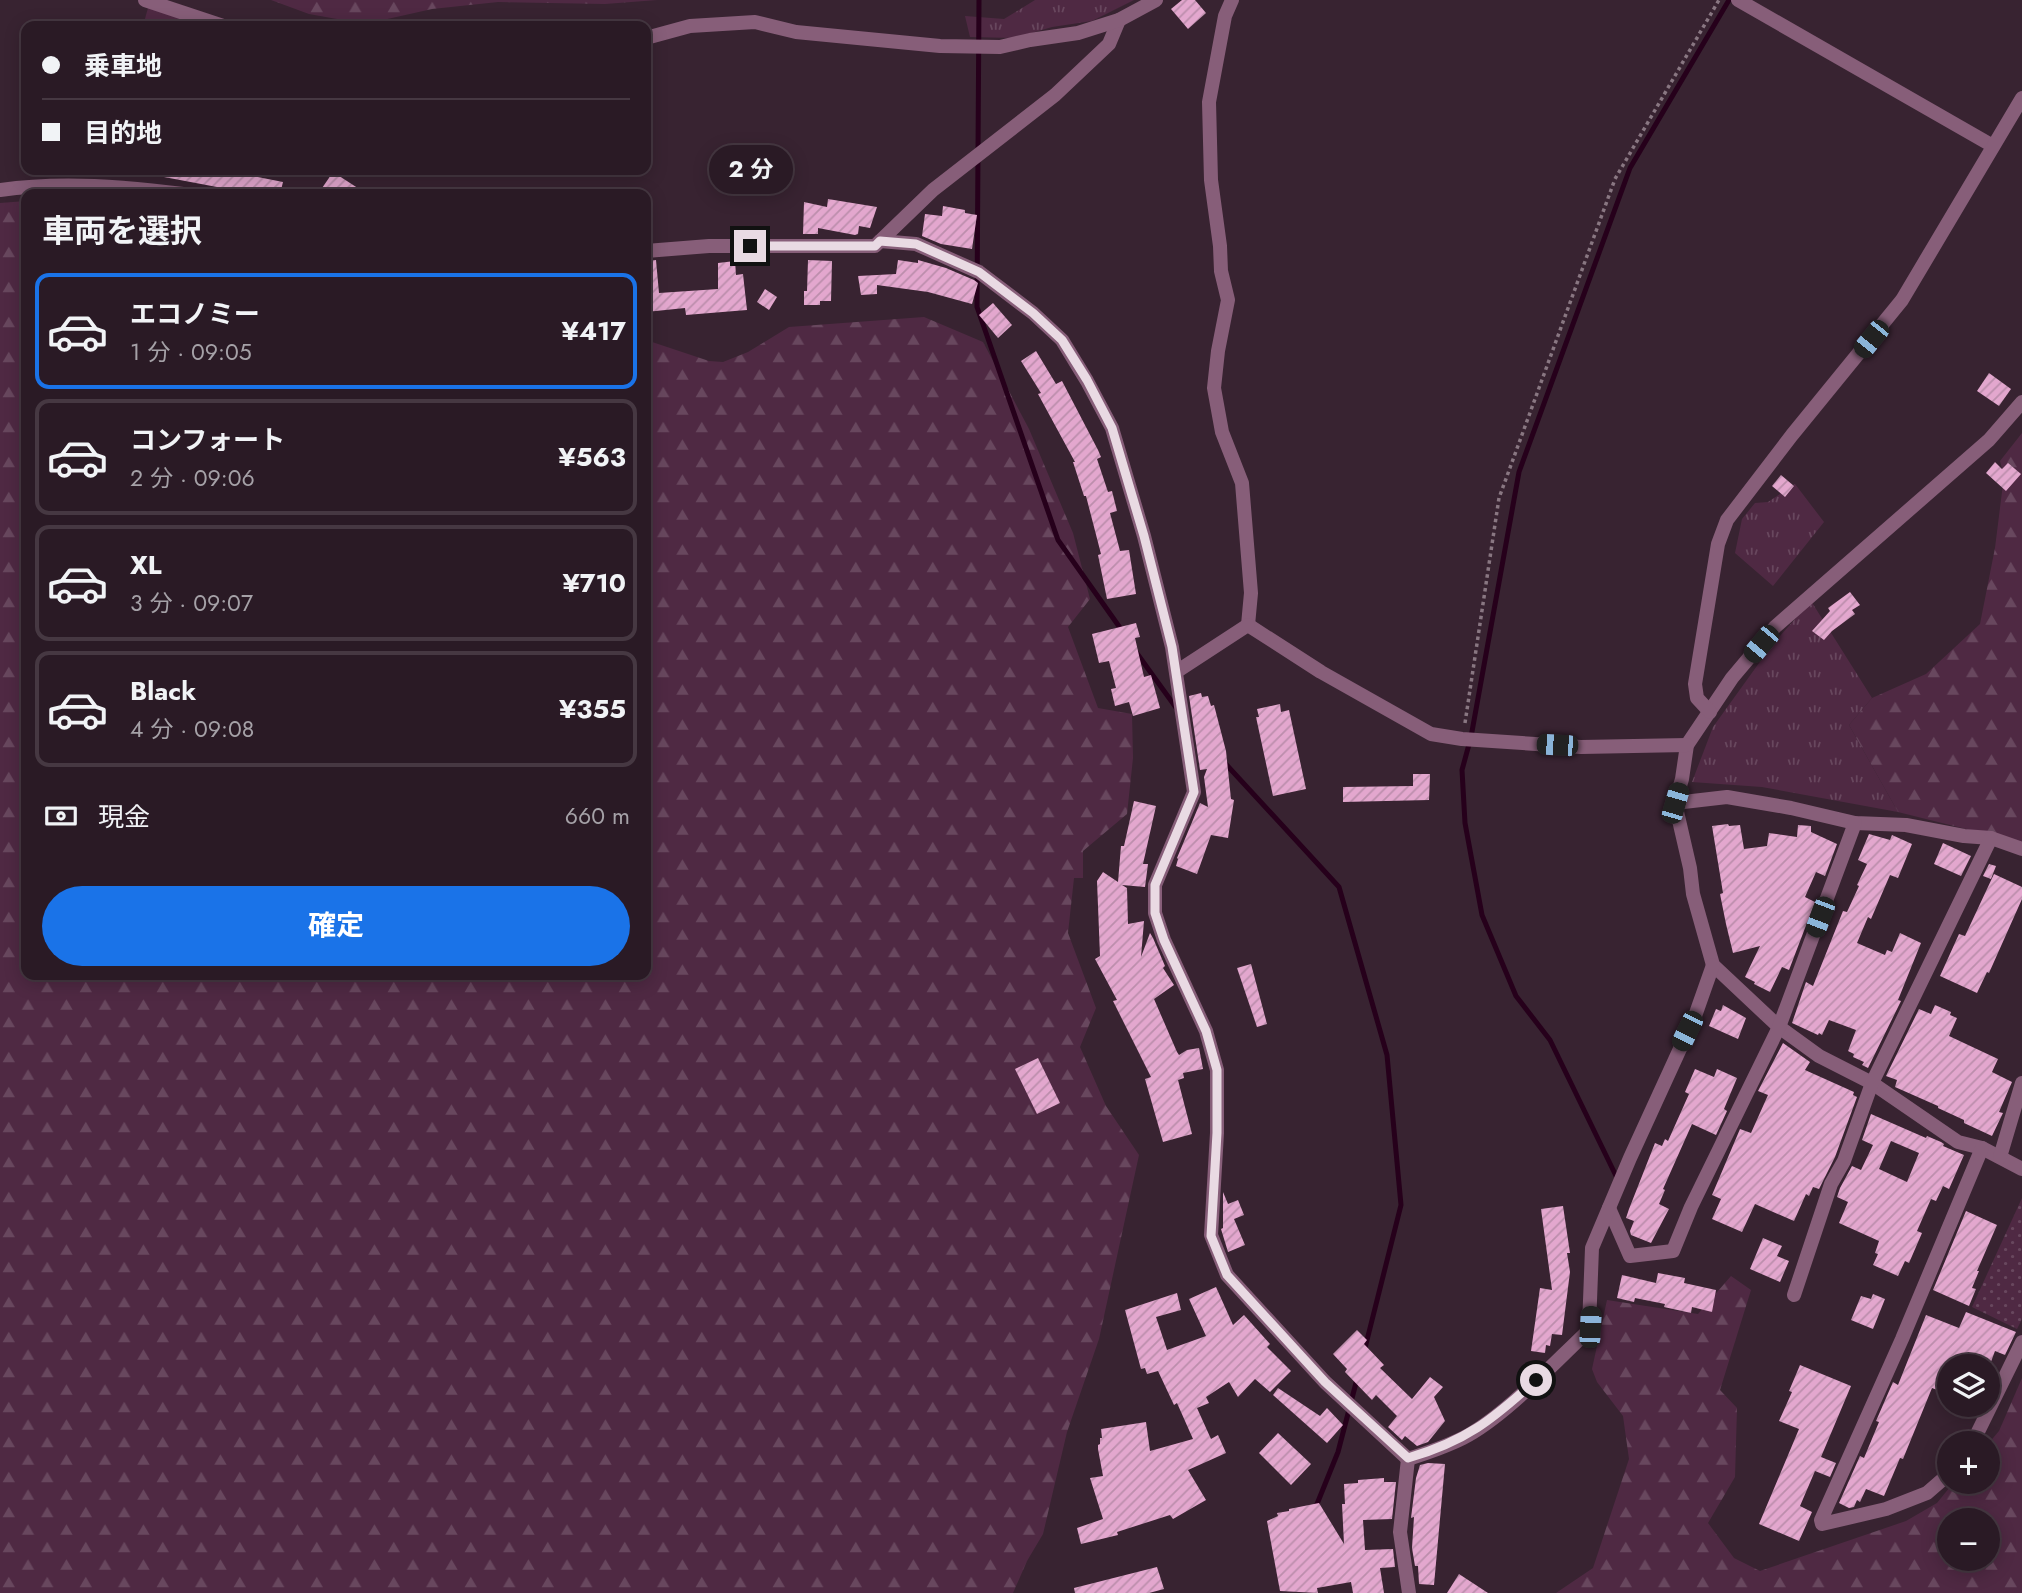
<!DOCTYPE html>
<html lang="ja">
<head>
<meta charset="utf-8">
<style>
	:root { --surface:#2a1a25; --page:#362732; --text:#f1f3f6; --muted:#a5a1a7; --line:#463842; --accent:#1a73e8 }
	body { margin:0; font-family:Jost,"Noto Sans JP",sans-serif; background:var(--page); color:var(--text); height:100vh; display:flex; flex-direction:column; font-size:26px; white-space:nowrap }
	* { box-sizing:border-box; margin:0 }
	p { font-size:23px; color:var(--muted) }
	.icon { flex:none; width:38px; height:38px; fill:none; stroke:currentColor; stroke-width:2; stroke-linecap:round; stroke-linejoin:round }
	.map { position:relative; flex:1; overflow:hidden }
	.drawer { position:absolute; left:21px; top:189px; width:630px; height:791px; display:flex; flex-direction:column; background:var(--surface); border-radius:14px; box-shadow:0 4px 18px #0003,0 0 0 2px var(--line) }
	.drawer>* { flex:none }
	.top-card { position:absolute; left:21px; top:21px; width:630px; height:154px; border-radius:14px; box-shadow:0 4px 18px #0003,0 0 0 2px var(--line); display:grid; align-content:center; height:154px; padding:0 21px; background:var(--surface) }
	.controls { position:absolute; left:1937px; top:1354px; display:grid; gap:14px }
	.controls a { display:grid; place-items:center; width:63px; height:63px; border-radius:50%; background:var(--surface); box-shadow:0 4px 18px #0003,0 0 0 2px var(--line); font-size:35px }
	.end { position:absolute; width:32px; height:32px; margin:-16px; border:9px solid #e9dae3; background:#111; box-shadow:0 0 0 4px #111 }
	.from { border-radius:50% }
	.bubble { position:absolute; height:49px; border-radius:24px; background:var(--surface); box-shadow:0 4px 18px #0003,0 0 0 2px var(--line); font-size:23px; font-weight:700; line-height:49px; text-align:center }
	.car { position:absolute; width:21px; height:42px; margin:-21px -10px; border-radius:9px; box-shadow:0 0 5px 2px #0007; background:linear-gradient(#222 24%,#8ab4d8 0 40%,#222 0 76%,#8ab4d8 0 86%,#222 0) }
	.top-card b { display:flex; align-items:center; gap:24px; height:66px; font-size:26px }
	.top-card b+b { border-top:2px solid var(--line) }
	.top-card i { width:18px; height:18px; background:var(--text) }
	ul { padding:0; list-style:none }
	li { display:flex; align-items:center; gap:21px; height:116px; margin:0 14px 10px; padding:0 7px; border:4px solid var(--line); border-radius:14px }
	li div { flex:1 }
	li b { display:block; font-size:26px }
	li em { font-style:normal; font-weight:700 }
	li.active { border-color:var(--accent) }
	li>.icon { width:63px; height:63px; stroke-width:1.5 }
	h2 { padding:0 21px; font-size:32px; line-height:84px }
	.pay { display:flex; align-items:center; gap:18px; height:77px; padding:0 21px; font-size:26px }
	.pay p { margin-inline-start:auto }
	.action { display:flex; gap:14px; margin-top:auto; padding:14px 21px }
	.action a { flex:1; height:80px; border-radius:42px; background:var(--accent); color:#fff; font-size:28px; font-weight:700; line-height:80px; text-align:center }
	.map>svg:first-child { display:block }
</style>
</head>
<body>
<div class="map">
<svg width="2022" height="1593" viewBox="0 0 2022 1593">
	<defs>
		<pattern id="grass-tufts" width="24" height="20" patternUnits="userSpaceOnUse" patternTransform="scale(1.75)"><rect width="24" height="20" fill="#4f2943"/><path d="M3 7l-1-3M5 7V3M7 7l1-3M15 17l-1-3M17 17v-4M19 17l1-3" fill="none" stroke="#68475e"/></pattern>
		<pattern id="forest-firs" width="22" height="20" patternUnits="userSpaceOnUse" patternTransform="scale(1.75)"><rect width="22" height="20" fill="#4f2943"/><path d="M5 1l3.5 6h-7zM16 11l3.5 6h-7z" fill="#68475e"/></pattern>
		<pattern id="park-dots" width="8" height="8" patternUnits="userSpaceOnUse" patternTransform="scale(1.75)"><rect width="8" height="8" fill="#4f2943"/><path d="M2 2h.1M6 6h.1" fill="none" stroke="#68475e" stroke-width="1.8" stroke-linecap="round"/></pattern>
		<pattern id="building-hatch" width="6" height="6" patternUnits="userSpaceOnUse" patternTransform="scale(1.75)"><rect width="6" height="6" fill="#e3a7ce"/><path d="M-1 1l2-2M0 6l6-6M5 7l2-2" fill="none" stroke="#bc8eac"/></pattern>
	</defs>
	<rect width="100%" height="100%" fill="#382331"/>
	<g fill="url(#grass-tufts)">
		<polygon points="1035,0 1134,0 1092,21 1052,27 1014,38 970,37 965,16 1004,19"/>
		<polygon points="148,8 209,26 143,26"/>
		<polygon points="1795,484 1824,522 1773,586 1735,553 1742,519 1755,503 1768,502"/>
		<polygon points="1811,601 1872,698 1849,725 1898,812 1762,787 1692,782 1713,727 1772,645"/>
	</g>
	<g fill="url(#forest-firs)" fill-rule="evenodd">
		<polygon points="271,0 657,0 605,4 498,2 432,9 365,24 309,14"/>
		<polygon points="26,201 26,975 646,975 646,340 709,361 723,362 748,352 789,327 924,317 983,342 1029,429 1073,533 1090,599 1068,627 1098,708 1132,714 1133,758 1127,814 1083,851 1083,878 1074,878 1068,933 1096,1008 1080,1047 1106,1106 1139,1155 1099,1339 1067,1432 1043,1534 1027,1561 1013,1593 0,1593 0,203"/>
		<polygon points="2022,433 2022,843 1898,812 1849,725 1872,698 1926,674 1980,624 1995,548 2004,476 2000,461"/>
		<path d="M1731 1276 1751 1290 1720 1390 1737 1408 1735 1477 1708 1523 1734 1558 1760 1571 1906 1521 1937 1503 1954 1482H1988V1444L1999 1431 2022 1378V1593H1556L1593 1568 1629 1459 1623 1416 1597 1382 1592 1369 1607 1300 1698 1314ZM1950 1521H1988V1559H1950Z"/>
	</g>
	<polygon fill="url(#park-dots)" points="2022,1198 2022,1319 2017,1329 1972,1307"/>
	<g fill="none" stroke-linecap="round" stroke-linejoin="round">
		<g stroke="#26001b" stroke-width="5">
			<polyline points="979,0 977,307 1058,540 1123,632"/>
			<polyline points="1136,652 1177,709"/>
			<polyline points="1223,761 1339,887 1387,1055 1401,1205 1364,1352"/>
			<polyline points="1618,1180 1550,1040 1516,996 1482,915 1465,823 1462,770 1471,737 1519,472 1630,168 1729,0"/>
			<polyline points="1315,1509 1338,1452 1357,1379"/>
		</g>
	</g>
	<g fill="url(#building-hatch)" fill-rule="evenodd">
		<polygon points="1182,0 1195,0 1206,13 1188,29 1171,9"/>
		<polygon points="165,170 223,170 283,182 280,194 258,190 257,194 254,194 164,177"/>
		<polygon points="333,172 367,194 318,194"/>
		<polygon points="828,199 877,207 870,228 859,226 858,234 855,235 818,228 818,234 803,234 804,202 827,207"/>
		<polygon points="943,206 965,210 965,213 977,215 972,249 941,244 922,236 925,214 942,216"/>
		<polygon points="656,260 659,293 718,289 718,263 735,261 736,275 743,274 747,310 686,315 685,308 646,312 646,261"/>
		<polygon points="808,260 832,261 831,301 820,301 820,305 804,305 804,291 807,291"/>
		<polygon points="898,260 918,263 918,260 946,268 974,280 978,283 972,304 928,292 877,285 877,294 861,295 858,276 896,274"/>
		<polygon points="765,289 777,297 769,310 757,302"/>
		<polygon points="993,303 1012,325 998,338 979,315"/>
		<polygon points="1036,351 1056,384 1062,381 1098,450 1101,457 1097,459 1108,492 1112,491 1117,511 1110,513 1120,551 1129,550 1136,594 1107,599 1098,555 1101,554 1086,496 1084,496 1073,462 1075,462 1038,394 1041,393 1021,361"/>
		<polygon points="1989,373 2011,389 1999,406 1977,391"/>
		<polygon points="1995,462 2002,469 2008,463 2021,474 2006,491 1986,473"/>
		<polygon points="1781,475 1794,486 1785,497 1772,486"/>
		<polygon points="1850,592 1860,605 1852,610 1855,614 1832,631 1824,640 1812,631 1830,611 1828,608"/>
		<polygon points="1136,623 1140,637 1135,638 1144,677 1151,675 1160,708 1133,716 1129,702 1115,706 1111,689 1116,688 1109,661 1099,663 1092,634"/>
		<polygon points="1201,693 1202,697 1208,696 1211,706 1214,705 1226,751 1231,799 1234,800 1228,838 1211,835 1197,874 1176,866 1178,859 1177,858 1200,803 1208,807 1204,777 1207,769 1200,770 1189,696"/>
		<polygon points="1280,704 1281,712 1289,710 1306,789 1273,796 1256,717 1259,717 1257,709"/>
		<polygon points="1413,774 1430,774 1429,800 1343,802 1343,787 1413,786"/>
		<polygon points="1134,801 1156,806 1143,864 1148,864 1145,887 1122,885 1127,888 1128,924 1144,921 1141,957 1150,933 1153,938 1165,966 1163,968 1174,985 1154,999 1177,1052 1179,1055 1187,1050 1199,1048 1203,1069 1183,1073 1184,1078 1178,1080 1192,1134 1163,1142 1145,1079 1151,1077 1113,1001 1117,1000 1095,959 1100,956 1097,881 1103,872 1118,882 1121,846 1124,846"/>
		<polygon points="1728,824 1729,826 1740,825 1744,849 1767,846 1769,833 1797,837 1798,825 1811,826 1811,832 1837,844 1825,876 1816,872 1805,897 1815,902 1789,970 1782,967 1770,992 1754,984 1755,982 1745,977 1760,946 1733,953 1726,924 1720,894 1723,893 1712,826"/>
		<polygon points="1869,834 1890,840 1892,835 1912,844 1898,878 1890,875 1871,919 1868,917 1857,943 1885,955 1887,950 1892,952 1900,933 1921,943 1898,1000 1901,1001 1868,1068 1862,1065 1864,1062 1853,1057 1854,1054 1848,1051 1856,1030 1829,1020 1822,1035 1819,1033 1818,1035 1792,1023 1806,982 1813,986 1843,911 1847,912 1859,886 1857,885 1867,864 1858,860"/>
		<polygon points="1943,843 1971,856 1961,876 1934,864"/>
		<polygon points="1989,864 1996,866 1991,879 1983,876"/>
		<polygon points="1994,874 2022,887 2022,899 1989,973 1987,972 1977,993 1940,976 1959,934 1965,936"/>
		<polygon points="1251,964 1267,1024 1257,1027 1237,968"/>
		<polygon points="1723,1005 1746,1018 1738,1039 1709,1026 1716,1009 1721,1011"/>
		<polygon points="1935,1005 1951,1012 1950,1015 1957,1018 1949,1036 1998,1059 1992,1072 2012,1082 1999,1112 2003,1113 1992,1136 1964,1123 1964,1120 1938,1108 1938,1106 1895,1087 1897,1080 1886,1076 1919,1009 1931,1014"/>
		<polygon points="1783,1043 1810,1062 1805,1070 1854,1092 1853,1095 1857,1097 1835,1157 1819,1189 1813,1187 1809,1196 1806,1194 1794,1221 1755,1204 1742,1232 1712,1219 1721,1199 1712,1195 1740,1129 1751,1133 1768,1095 1758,1091"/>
		<polygon points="1038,1058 1060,1103 1037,1114 1015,1069"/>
		<polygon points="1695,1069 1714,1077 1717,1069 1737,1078 1724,1109 1727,1111 1716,1135 1692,1124 1663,1189 1665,1190 1659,1204 1669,1209 1651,1243 1631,1235 1630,1231 1634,1221 1626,1218 1629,1209 1655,1143 1662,1146 1665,1139 1668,1141 1689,1094 1685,1092"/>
		<path d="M1871 1114 1926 1138 1927 1136 1941 1142 1944 1144 1943 1146 1964 1155 1949 1189 1943 1186 1936 1201 1931 1199 1917 1231 1922 1233 1909 1263 1905 1261 1898 1276 1873 1265 1878 1254 1875 1253 1879 1241 1839 1223 1848 1202 1837 1197 1840 1188 1852 1166 1861 1170 1873 1145 1862 1140ZM1891 1141 1919 1153 1907 1182 1879 1169Z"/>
		<polygon points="1223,1192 1228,1204 1238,1200 1244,1215 1234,1219 1245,1245 1228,1252 1221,1229 1223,1228"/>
		<polygon points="1563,1206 1570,1253 1567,1253 1570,1272 1562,1335 1552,1334 1550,1346 1546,1345 1545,1353 1531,1351 1540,1288 1552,1290 1541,1209"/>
		<polygon points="1966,1211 1997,1225 1977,1271 1979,1271 1972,1288 1976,1289 1969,1306 1933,1290"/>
		<polygon points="1763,1238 1782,1246 1777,1256 1789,1261 1780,1282 1750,1269"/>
		<polygon points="1658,1273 1685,1278 1684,1283 1716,1290 1712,1312 1692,1307 1691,1313 1664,1307 1665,1304 1635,1298 1634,1302 1617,1298 1622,1275 1656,1283"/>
		<polygon points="1216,1287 1233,1325 1244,1315 1270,1344 1267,1347 1291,1371 1270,1392 1255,1379 1238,1397 1229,1382 1206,1397 1209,1403 1197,1408 1211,1439 1218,1435 1226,1453 1188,1470 1206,1500 1173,1519 1170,1515 1117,1532 1118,1535 1081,1544 1077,1528 1103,1519 1090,1478 1103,1476 1098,1449 1098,1445 1100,1444 1100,1438 1102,1438 1101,1429 1146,1422 1150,1451 1193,1439 1177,1403 1174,1405 1158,1371 1147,1374 1145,1368 1141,1369 1125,1310 1177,1293 1181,1310 1156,1317 1167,1350 1206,1336 1189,1299"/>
		<polygon points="1873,1294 1885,1299 1873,1329 1851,1320 1861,1296 1871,1299"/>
		<polygon points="1966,1312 2016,1332 2005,1355 1995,1351 1989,1367 1966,1367 1950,1360 1950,1395 1932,1388 1903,1459 1900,1458 1884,1496 1866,1489 1860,1502 1857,1500 1854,1507 1849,1508 1839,1503 1860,1456 1864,1458 1879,1422 1876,1421 1893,1382 1898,1385 1926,1315 1959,1328"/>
		<polygon points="1357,1330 1367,1340 1364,1344 1384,1365 1380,1368 1412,1399 1430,1377 1443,1387 1434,1397 1445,1421 1428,1442 1417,1446 1405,1436 1402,1440 1388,1427 1397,1416 1376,1395 1372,1400 1345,1372 1347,1369 1333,1354"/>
		<polygon points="1800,1365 1851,1386 1821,1457 1836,1463 1830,1477 1815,1471 1800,1506 1812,1512 1799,1541 1759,1524 1799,1429 1779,1421 1792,1392 1789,1391"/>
		<polygon points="1278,1388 1320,1416 1327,1408 1343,1425 1327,1443 1273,1395"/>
		<polygon points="1278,1433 1311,1464 1291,1485 1259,1453"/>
		<polygon points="1428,1463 1445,1464 1434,1585 1419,1584 1418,1566 1415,1566 1412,1548 1414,1517 1411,1518 1416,1478 1420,1465"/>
		<polygon points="1384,1478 1384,1482 1396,1482 1392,1519 1363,1520 1365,1550 1393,1549 1395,1567 1380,1568 1384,1593 1353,1593 1351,1582 1317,1588 1318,1593 1280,1591 1267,1521 1278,1516 1277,1513 1289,1511 1289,1509 1319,1503 1344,1544 1342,1504 1345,1504 1344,1484 1358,1483 1358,1480"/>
		<polygon points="1157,1567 1164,1589 1149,1593 1075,1593 1074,1588"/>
		<polygon points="1459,1574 1488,1593 1447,1593"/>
	</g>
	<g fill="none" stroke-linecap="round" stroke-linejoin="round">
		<polyline stroke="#897782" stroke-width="3.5" stroke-dasharray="3.5 3.5" stroke-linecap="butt" points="1465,723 1499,498 1615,179 1719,0"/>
		<g stroke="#875e79" stroke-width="14">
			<polyline points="1232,0 1225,16 1209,102 1211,180 1220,246 1221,271 1228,300 1218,351 1214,388 1222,432 1242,483 1251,593 1248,625"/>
			<polyline points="1738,0 1993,146"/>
			<path d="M0 190C60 181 124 186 183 194"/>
			<polyline points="880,241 916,244 979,272 1033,313 1062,340 1087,381 1112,428 1144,536 1172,647 1194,792 1155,885 1155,913 1164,940 1206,1031 1217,1070 1217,1133 1211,1235 1227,1275 1325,1382 1408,1459"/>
			<polyline points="646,251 709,246 875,246 933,190 1055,95 1109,44 1119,20"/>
			<polyline points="2022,402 1989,440 1775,627 1732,678 1687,745 1682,779 1675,803 1690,868 1693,894 1713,965 1779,1027 1819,1056 1872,1083 1958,1142 1982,1148 2022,1169"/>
			<polyline points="1248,625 1321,672 1431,734 1462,739 1581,747 1687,745"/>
			<polyline points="1176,672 1248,625"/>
			<polyline points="1710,712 1697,698 1695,684 1718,544 1727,520 1792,435 1902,300 2022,98"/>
			<polyline points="1675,803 1727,797 1791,808 1855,823 1906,825 1964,836 1991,838 2022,849"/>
			<polyline points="2000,1157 2022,1083"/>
			<polyline points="1609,1208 1630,1256 1673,1251 1691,1207 1779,1027 1855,823"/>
			<polyline points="1794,1295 1831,1184 1844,1161 1872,1083 1991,838"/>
			<polyline points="1972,1444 2022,1342"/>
			<path d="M1408 1459C1427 1453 1445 1447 1463 1438 1504 1417 1553 1364 1587 1332L1589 1327 1592 1248 1630 1158 1695 1016 1713 965"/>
			<polyline points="1408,1459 1400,1532 1409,1593"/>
			<polyline points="1950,1473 1927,1493 1886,1509 1822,1524 1821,1520 1902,1339 1982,1148"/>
		</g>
		<g stroke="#875e79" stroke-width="14">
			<polyline points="145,0 223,26"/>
			<polyline points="646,38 690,26 755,22 796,32 940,46 1000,47 1030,40 1078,33 1119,20 1156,0"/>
		</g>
	</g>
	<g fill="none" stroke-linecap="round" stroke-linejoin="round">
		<path stroke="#e9dae3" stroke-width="9" d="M750 246H875L880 241 916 244 979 272 1033 313 1062 340 1087 380 1112 428 1144 536 1172 647 1194 792 1155 885V913L1164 940 1206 1031 1217 1070V1133L1211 1236 1227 1275 1325 1382 1408 1458C1466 1441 1492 1420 1536 1380"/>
	</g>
</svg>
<div class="controls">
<a><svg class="icon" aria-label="layers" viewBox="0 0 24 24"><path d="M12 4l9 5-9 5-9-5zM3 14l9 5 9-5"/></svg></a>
<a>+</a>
<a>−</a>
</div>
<i class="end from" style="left:1536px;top:1380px"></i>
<i class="end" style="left:750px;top:246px"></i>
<div class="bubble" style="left:709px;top:145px;width:84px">2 分</div>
<i class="car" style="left:1871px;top:339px;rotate:219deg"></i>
<i class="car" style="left:1761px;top:644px;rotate:220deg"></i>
<i class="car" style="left:1557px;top:745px;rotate:273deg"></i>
<i class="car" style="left:1675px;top:803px;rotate:16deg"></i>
<i class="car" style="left:1820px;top:917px;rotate:201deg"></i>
<i class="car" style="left:1687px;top:1031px;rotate:206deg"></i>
<i class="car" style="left:1590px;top:1327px;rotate:3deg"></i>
<div class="top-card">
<b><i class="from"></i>乗車地</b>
<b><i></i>目的地</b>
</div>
<section class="drawer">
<h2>車両を選択</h2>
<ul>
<li class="active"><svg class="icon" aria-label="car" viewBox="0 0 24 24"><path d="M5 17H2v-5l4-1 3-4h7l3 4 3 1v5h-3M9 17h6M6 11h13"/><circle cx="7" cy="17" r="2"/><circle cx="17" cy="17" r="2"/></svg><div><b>エコノミー</b><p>1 分 · 09:05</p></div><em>¥417</em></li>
<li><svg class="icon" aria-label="car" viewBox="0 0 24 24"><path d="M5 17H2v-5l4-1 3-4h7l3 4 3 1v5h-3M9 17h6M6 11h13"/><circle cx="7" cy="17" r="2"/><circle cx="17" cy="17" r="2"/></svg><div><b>コンフォート</b><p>2 分 · 09:06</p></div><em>¥563</em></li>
<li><svg class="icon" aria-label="car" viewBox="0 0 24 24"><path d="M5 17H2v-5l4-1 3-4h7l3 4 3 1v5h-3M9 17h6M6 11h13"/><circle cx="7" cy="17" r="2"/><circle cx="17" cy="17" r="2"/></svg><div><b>XL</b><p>3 分 · 09:07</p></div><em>¥710</em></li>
<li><svg class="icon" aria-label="car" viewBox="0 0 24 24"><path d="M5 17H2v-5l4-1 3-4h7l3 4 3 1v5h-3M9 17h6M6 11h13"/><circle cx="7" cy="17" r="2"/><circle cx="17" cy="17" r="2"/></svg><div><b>Black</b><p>4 分 · 09:08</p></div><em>¥355</em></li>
</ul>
<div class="pay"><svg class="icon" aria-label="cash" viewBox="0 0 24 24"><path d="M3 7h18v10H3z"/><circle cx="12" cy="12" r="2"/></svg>現金<p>660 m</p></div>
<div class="action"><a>確定</a></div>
</section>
</div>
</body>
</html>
